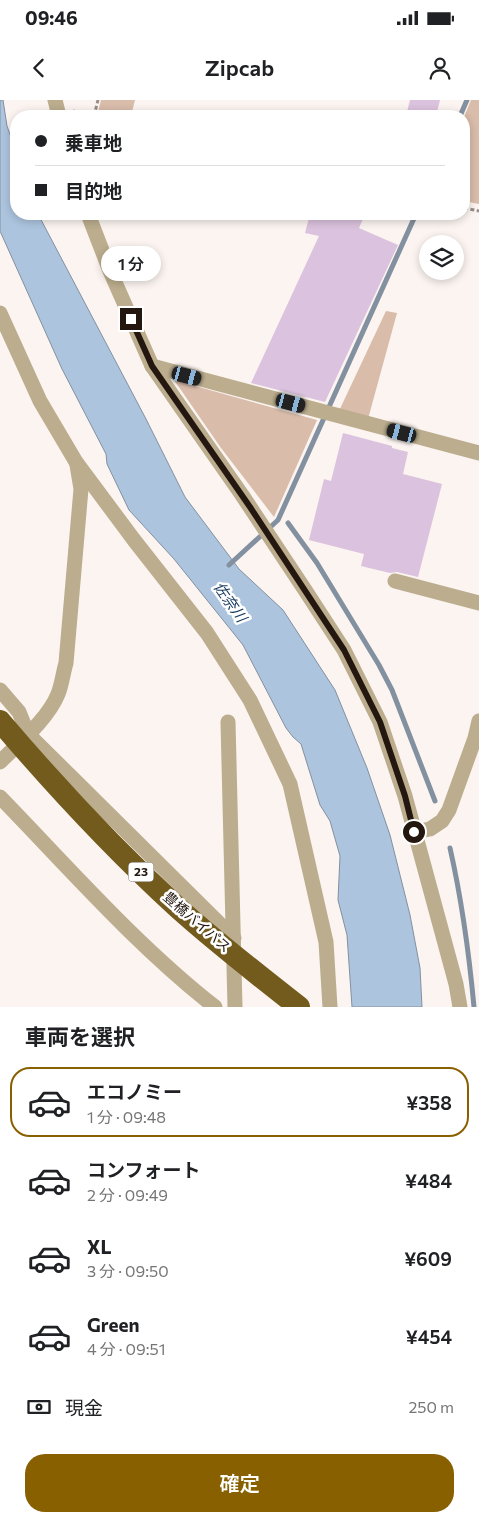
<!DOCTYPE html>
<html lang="ja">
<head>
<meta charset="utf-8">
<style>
	:root { --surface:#fff; --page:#f6f6f6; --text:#202124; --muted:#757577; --line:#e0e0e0; --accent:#896000 }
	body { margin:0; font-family:Commissioner,"Noto Sans JP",sans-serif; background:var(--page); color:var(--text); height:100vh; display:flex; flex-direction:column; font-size:19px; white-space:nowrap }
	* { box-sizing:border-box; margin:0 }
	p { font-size:16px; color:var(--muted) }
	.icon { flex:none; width:28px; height:28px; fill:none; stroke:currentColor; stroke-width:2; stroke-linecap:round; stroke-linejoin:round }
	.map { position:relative; height:907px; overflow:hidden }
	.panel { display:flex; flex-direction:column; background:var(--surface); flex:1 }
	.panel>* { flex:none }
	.top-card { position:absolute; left:10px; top:10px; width:460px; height:110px; border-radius:20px; box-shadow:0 2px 8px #0003; display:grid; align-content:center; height:110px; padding:0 25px; background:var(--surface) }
	.tools { position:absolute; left:419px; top:135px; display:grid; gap:10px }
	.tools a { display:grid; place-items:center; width:45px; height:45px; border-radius:50%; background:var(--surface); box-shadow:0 2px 8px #0003; font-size:25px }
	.end { position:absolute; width:22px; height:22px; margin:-11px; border:6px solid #231710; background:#fff; box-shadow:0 0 0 2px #fff }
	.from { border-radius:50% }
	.bubble { position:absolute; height:35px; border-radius:18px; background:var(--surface); box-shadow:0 2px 8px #0003; font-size:16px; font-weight:600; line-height:35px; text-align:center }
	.car { position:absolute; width:15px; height:30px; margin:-15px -8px; border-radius:6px; box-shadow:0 0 4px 1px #0007; background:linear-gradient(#222 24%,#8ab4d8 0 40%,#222 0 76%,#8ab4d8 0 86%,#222 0) }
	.top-card b { display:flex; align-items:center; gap:18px; height:48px; font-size:19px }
	.top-card b+b { border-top:1px solid var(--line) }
	.top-card i { width:12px; height:12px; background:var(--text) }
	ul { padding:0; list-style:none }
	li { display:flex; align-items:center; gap:15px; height:70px; margin:0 10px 8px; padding:0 15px; border:2px solid transparent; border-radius:20px }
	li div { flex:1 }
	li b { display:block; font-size:19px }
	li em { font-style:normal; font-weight:600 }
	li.selected { border-color:var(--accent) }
	li>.icon { width:45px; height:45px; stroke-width:1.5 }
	h2 { padding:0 25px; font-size:22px; line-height:60px }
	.pay { display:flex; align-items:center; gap:12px; height:55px; padding:0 25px; font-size:19px }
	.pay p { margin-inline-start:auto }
	.button { display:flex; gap:10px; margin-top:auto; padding:10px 25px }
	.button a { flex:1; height:58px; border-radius:20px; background:var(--accent); color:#fff; font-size:20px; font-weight:600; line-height:58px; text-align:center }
	.status { display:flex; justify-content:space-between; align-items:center; height:35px; padding:0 25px; background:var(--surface); direction:ltr }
	.status svg { height:14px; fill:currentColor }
	header { display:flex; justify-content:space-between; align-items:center; height:65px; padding:0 25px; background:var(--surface); font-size:22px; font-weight:600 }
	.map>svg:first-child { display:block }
</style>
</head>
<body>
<div class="status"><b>09:46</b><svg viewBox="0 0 49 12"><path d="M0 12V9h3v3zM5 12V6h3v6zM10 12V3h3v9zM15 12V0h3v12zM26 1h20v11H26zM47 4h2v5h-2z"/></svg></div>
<header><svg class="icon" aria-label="back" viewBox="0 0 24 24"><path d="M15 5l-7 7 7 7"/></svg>Zipcab<svg class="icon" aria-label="person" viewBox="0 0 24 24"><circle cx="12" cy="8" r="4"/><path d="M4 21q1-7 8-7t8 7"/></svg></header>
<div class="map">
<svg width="479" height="907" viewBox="0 0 479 907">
	<rect width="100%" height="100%" fill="#fbf4f0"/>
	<g fill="#d9bcaa">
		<polygon points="101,0 135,0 131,16 114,16 98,12"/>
		<polygon points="471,0 479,0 479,104 464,101 464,17"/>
		<polygon points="386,211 397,213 368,319 339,311"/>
		<polygon points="174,280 317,320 274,417 221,348"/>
	</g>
	<polygon fill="#acc4de" stroke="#8390a0" points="0,0 3,0 7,26 16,51 16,114 38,114 146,319 185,397 239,469 283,510 335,590 367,668 390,735 410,815 420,868 422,907 352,907 347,835 338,800 340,756 330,721 320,705 301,644 293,637 286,628 243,545 174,459 129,410 107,364 106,354 62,269 0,131"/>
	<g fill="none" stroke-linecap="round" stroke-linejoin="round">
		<g stroke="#8390a0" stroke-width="5">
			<polyline points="460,16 467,0"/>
			<polyline points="288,423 317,463 379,565 392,590 435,701"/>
			<polyline points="229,465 278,420 416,114"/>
			<path d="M450 748C462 801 469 853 474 907"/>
		</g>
	</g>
	<g fill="#dbc2de">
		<polygon points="410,0 440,0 436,16 406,16"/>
		<polygon points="310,114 365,114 359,128 398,145 325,302 251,283 319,136 305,133"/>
		<polygon points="343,333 392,346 392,348 408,352 403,374 442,384 418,477 397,472 390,473 361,466 364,454 309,440 324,379 331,381"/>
	</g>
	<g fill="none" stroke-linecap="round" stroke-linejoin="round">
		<g stroke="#978e88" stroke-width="3" stroke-dasharray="4 2.5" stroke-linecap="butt">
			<polyline points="73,11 94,16"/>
			<polyline points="94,16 98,0"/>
			<polyline points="464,108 479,111"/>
		</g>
		<g stroke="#bbad8d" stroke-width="15">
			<polyline points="55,0 59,16"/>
			<polyline points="88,114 110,171 152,266 242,395 305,490 344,550 380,622 405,696 456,884 460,907"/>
			<polyline points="0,213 40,301 76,362 134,440 207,533 250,600 290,684 326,842 330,907"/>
			<polyline points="152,266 479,353"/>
			<polyline points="395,481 479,503"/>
			<polyline points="0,590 19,612 28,634 234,838"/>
			<polyline points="228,622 235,907"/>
			<path d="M0 662C19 643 48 619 58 594 62 584 63 573 66 563L81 389 77 365"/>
			<path d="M0 697C70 769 136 845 215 907"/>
			<polyline points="414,732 430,729 442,721 449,710 475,638 479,621"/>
		</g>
		<path stroke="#725b1c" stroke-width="22" d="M0 621C56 687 115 750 178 808 217 843 258 875 299 907"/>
	</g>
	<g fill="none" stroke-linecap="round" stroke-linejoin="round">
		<polyline stroke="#231710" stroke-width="6" points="131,219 152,266 250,407 344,550 380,622 405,696 414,732"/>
	</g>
	<g text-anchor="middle" stroke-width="5" stroke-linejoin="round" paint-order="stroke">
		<rect fill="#fff" stroke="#655d58" stroke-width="1" x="128.5" y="762.5" width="25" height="19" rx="4"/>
		<g font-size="12" font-weight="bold" fill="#231710">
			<text x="141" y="776">23</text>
		</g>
		<g font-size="14" fill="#231710" stroke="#fff">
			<text transform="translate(197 822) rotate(41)" y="5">豊橋バイパス</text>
		</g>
		<g font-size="15" font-style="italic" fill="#193c60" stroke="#fff">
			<text transform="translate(230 502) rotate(55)" y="5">佐奈川</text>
		</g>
	</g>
</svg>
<div class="tools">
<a><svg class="icon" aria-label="layers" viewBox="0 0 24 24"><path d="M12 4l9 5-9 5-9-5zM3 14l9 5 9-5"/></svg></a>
</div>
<i class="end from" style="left:414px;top:732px"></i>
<i class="end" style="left:131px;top:219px"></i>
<div class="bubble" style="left:101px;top:146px;width:60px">1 分</div>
<i class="car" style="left:187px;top:276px;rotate:105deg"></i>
<i class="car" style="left:291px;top:303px;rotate:105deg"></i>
<i class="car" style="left:402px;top:333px;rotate:285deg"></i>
<div class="top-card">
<b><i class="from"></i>乗車地</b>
<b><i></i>目的地</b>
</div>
</div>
<section class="panel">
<h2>車両を選択</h2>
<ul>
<li class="selected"><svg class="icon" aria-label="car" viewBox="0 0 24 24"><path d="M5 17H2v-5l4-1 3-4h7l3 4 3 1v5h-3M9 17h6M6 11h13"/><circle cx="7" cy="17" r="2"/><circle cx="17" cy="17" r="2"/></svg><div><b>エコノミー</b><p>1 分 · 09:48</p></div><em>¥358</em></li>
<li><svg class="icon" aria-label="car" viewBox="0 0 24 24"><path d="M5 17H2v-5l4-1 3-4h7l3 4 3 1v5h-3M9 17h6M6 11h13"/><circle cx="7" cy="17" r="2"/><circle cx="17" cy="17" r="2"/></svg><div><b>コンフォート</b><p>2 分 · 09:49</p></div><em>¥484</em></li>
<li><svg class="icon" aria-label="car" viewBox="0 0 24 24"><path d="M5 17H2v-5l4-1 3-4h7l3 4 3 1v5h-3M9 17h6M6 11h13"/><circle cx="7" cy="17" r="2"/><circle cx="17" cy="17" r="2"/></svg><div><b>XL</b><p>3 分 · 09:50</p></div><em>¥609</em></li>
<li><svg class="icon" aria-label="car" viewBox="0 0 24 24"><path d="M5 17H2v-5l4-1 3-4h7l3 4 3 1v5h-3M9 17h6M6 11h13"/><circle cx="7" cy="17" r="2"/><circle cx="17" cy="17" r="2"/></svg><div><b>Green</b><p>4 分 · 09:51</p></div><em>¥454</em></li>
</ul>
<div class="pay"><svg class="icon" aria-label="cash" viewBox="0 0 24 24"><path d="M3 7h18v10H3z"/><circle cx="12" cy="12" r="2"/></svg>現金<p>250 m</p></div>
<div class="button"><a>確定</a></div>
</section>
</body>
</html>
